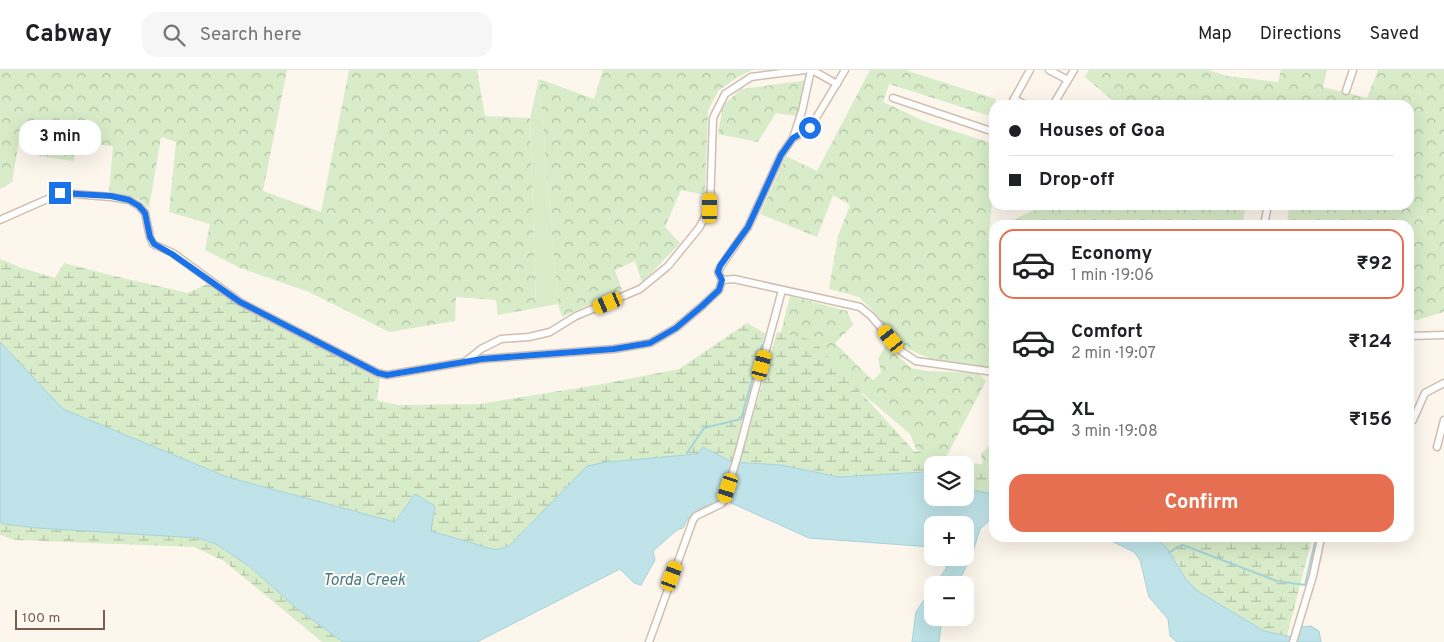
<!DOCTYPE html>
<html lang="en">
<head>
<meta charset="utf-8">
<style>
	:root { --surface:#fff; --page:#f6f6f6; --text:#202124; --muted:#757577; --line:#e0e0e0; --accent:#e76f51 }
	body { margin:0; font-family:Overpass,sans-serif; background:var(--page); color:var(--text); height:100vh; display:flex; flex-direction:column; font-size:19px; white-space:nowrap }
	* { box-sizing:border-box; margin:0 }
	p { font-size:16px; color:var(--muted) }
	.icon { flex:none; width:28px; height:28px; fill:none; stroke:currentColor; stroke-width:2; stroke-linecap:round; stroke-linejoin:round }
	.map { position:relative; flex:1; overflow:hidden }
	.side { position:absolute; left:989px; top:150px; width:425px; height:322px; display:flex; flex-direction:column; background:var(--surface); border-radius:15px; box-shadow:0 5px 20px #0002 }
	.side>* { flex:none }
	.hud { position:absolute; left:989px; top:30px; width:425px; height:110px; border-radius:15px; box-shadow:0 5px 20px #0002; display:grid; align-content:center; height:110px; padding:0 20px; background:var(--surface) }
	.controls { position:absolute; left:924px; top:386px; display:grid; gap:10px }
	.controls a { display:grid; place-items:center; width:50px; height:50px; border-radius:10px; background:var(--surface); box-shadow:0 5px 20px #0002; font-size:25px }
	.scale { position:absolute; left:15px; bottom:12px; width:90px; box-sizing:border-box; padding-left:5px; border:2px solid #7a5c4d; border-top:0; font-size:14px; line-height:18px; white-space:nowrap; color:#7a5c4d; -webkit-text-stroke:4px #fffaf3; paint-order:stroke }
	.end { position:absolute; width:22px; height:22px; margin:-11px; border:6px solid #1a73e8; background:#fff; box-shadow:0 0 0 2px #fff }
	.from { border-radius:50% }
	.bubble { position:absolute; height:35px; border-radius:15px; background:var(--surface); box-shadow:0 5px 20px #0002; font-size:16px; font-weight:700; line-height:35px; text-align:center }
	.car { position:absolute; width:15px; height:30px; margin:-15px -8px; border-radius:6px; box-shadow:0 0 4px 1px #0007; background:linear-gradient(#f5c518 24%,#345 0 40%,#f5c518 0 76%,#345 0 86%,#f5c518 0) }
	.hud b { display:flex; align-items:center; gap:18px; height:48px; font-size:19px }
	.hud b+b { border-top:1px solid var(--line) }
	.hud i { width:12px; height:12px; background:var(--text) }
	ul { padding:9px 0 0; list-style:none }
	li { display:flex; align-items:center; gap:15px; height:70px; margin:0 10px 8px; padding:0 10px; border:2px solid transparent; border-radius:15px }
	li div { flex:1 }
	li b { display:block; font-size:19px }
	li em { font-style:normal; font-weight:700 }
	li.on { border-color:var(--accent) }
	li>.icon { width:45px; height:45px; stroke-width:1.5 }
	.action { display:flex; gap:10px; margin-top:auto; padding:10px 20px }
	.action a { flex:1; height:58px; border-radius:15px; background:var(--accent); color:#fff; font-size:20px; font-weight:700; line-height:58px; text-align:center }
	header { display:flex; align-items:center; gap:30px; box-sizing:border-box; height:70px; padding:0 25px; background:var(--surface); border-bottom:1px solid var(--line) }
	header strong { font-size:24px }
	nav { display:flex; gap:28px; margin-inline-start:auto; font-size:18px }
	.search { width:350px; height:45px; background:var(--page); display:flex; align-items:center; gap:12px; box-sizing:border-box; padding:0 18px; border-radius:15px; color:var(--muted); font-size:19px }
	.map>svg:first-child { display:block }
</style>
</head>
<body>
<header>
<strong>Cabway</strong>
<div class="search"><svg class="icon" aria-label="search" viewBox="0 0 24 24"><circle cx="10" cy="10" r="6"/><path d="M15 15l6 6"/></svg>Search here</div>
<nav><a>Map</a><a>Directions</a><a>Saved</a></nav>
</header>
<div class="map">
<svg width="1444" height="572" viewBox="0 0 1444 572">
	<defs>
		<pattern id="forest-crowns" width="20" height="18" patternUnits="userSpaceOnUse" patternTransform="scale(1.25)"><rect width="20" height="18" fill="#d8ecc9"/><path d="M2 6a3 3 0 1 1 6 0M12 15a3 3 0 1 1 6 0" fill="none" stroke="#b4c2a5"/></pattern>
		<pattern id="wetland-marsh" width="20" height="14" patternUnits="userSpaceOnUse" patternTransform="scale(1.25)"><rect width="20" height="14" fill="#d8ecc9"/><path d="M1 5h8M5 5V1M11 12h8M15 12V8" fill="none" stroke="#b4c2a5"/></pattern>
	</defs>
	<rect width="100%" height="100%" fill="#fdf6ec"/>
	<polygon fill="#d8ecc9" points="539,9 558,234 536,238 530,48"/>
	<g fill="url(#forest-crowns)">
		<polygon points="0,0 287,0 263,121 321,142 349,0 477,0 485,46 530,48 536,238 498,245 496,230 456,227 455,251 389,262 309,222 240,198 205,180 210,154 169,142 176,72 161,67 149,138 139,129 109,122 113,76 76,72 74,91 39,86 41,68 20,65 12,112 0,119"/>
		<polygon points="603,0 752,0 738,7 719,20 708,40 705,125 681,120 665,157 680,173 642,213 635,191 615,200 622,220 562,247 558,234 539,9 594,29"/>
		<polygon points="870,0 905,0 996,29 990,46 889,14 883,32 926,52 994,74 994,115 989,161 994,160 994,299 931,289 901,276 872,240 859,227 829,219 838,166 850,135 833,125 817,167 760,144 786,86 817,101"/>
		<polygon points="1089,0 1208,0 1227,6 1278,12 1281,0 1327,0 1323,17 1367,28 1378,0 1444,0 1444,242 1417,250 1409,249 1409,155 1287,155 1289,135 1409,135 1409,35 1118,35 1085,7"/>
		<polygon points="808,10 799,40 796,46 776,43 758,72 718,64 723,36 741,19"/>
		<polygon points="1048,135 1246,135 1242,155 1003,155 1028,143"/>
		<polygon points="790,226 847,241 853,255 835,273 873,311 881,302 878,289 886,275 911,298 927,301 978,303 986,311 945,389 919,386 910,364 818,285 778,274"/>
		<polygon points="994,371 994,396 983,395 981,384"/>
	</g>
	<g fill="url(#wetland-marsh)">
		<polygon points="0,189 22,198 55,208 64,193 114,206 188,223 207,214 380,308 377,330 398,335 479,334 597,315 679,299 747,253 766,264 732,392 703,377 697,384 587,396 509,476 496,480 431,461 415,424 395,452 227,407 63,339 0,272"/>
		<polygon points="777,262 813,270 914,381 962,392 994,396 994,424 965,419 965,395 932,395 932,409 925,402 839,407 781,395 740,392"/>
		<polygon points="0,452 4,454 37,458 198,468 216,474 249,496 295,537 343,572 322,572 224,491 194,477 15,470 0,465"/>
		<polygon points="1154,468 1312,468 1287,566 1264,561 1196,520 1186,509 1177,492 1157,469"/>
	</g>
	<g fill="#bfe3e8" stroke="#a5d3da">
		<path d="M0 272 63 339 227 407 395 452 415 424 435 436 431 461 496 480 509 476 587 396 607 392 697 384 703 377 732 392 781 395 839 407 925 402 932 409V428H965V419L994 424V446L980 459 972 485 957 515H935L947 497 936 490V488H965V455H932V477L809 468 729 432 731 418 725 416 718 432C702 437 690 441 683 458L677 460 653 481 655 490 641 515 634 513 620 499 477 572H343L295 537 249 496 216 474 198 468 37 458 4 454 0 452Z"/>
		<polygon points="1105,468 1157,469 1167,478 1186,509 1196,520 1264,561 1297,568 1301,557 1311,556 1319,561 1321,572 1177,572 1170,566 1168,549 1149,527 1140,490 1134,482"/>
		<polygon points="932,518 932,548 942,548 939,572 912,572 916,542"/>
	</g>
	<g fill="none" stroke-linecap="round" stroke-linejoin="round">
		<g stroke="#a5d3da" stroke-width="2">
			<polyline points="1435,321 1444,317"/>
			<polyline points="1409,359 1413,353"/>
			<polyline points="687,383 704,358 741,349 762,275"/>
			<polyline points="1169,483 1177,477 1183,475 1277,511 1305,515 1316,468"/>
		</g>
		<g stroke="#d1beb0" stroke-width="9">
			<g id="minor">
				<polyline points="812,0 837,14"/>
				<polyline points="1049,0 1068,10"/>
				<polyline points="1346,21 1353,0"/>
				<polyline points="893,28 994,62"/>
				<polyline points="1014,29 1030,0"/>
				<polyline points="1012,35 1014,29 1026,35"/>
				<polyline points="1053,35 1074,0"/>
				<polyline points="793,68 810,58 845,0"/>
				<polyline points="0,150 61,123 111,127 129,130 139,136 145,143 150,167 153,174 173,183 240,232 378,303 387,305 482,289 614,279 650,273 676,258 702,236 719,220 722,210 718,202 721,196 748,157 781,85 793,68 802,41 811,0"/>
				<polyline points="1264,155 1268,135"/>
				<polyline points="722,210 734,209 860,237 871,246 901,281 916,291 994,302"/>
				<polyline points="1409,266 1444,265"/>
				<polyline points="466,291 481,279 501,269 529,267 550,262 576,246 640,219 668,196 699,158 710,138 713,48 725,24 751,7 805,0"/>
				<polyline points="1409,353 1413,350 1425,323 1444,313"/>
				<polyline points="1437,377 1444,350"/>
				<polyline points="649,572 693,450 696,446 721,434 724,431 737,388 782,220"/>
				<polyline points="1293,572 1313,506 1321,468"/>
			</g>
		</g>
		<use href="#minor" stroke="#fff" stroke-width="6"/>
	</g>
	<g fill="none" stroke-linecap="round" stroke-linejoin="round">
		<polyline stroke="#1a73e8" stroke-width="6" points="60,123 111,126 129,130 139,136 145,143 150,167 154,174 172,184 240,232 378,303 387,305 482,289 614,279 650,273 676,258 702,236 719,220 722,210 718,202 720,196 748,157 781,85 793,68 810,58"/>
	</g>
	<g text-anchor="middle" stroke-width="4" stroke-linejoin="round" paint-order="stroke">
		<g font-size="16" font-style="italic" fill="#437c86" stroke="#fffaf3">
			<text x="364" y="515">Torda Creek</text>
		</g>
	</g>
</svg>
<div class="controls">
<a><svg class="icon" aria-label="layers" viewBox="0 0 24 24"><path d="M12 4l9 5-9 5-9-5zM3 14l9 5 9-5"/></svg></a>
<a>+</a>
<a>−</a>
</div>
<div class="scale">100 m</div>
<i class="end from" style="left:810px;top:58px"></i>
<i class="end" style="left:60px;top:123px"></i>
<div class="bubble" style="left:19px;top:50px;width:82px">3 min</div>
<i class="car" style="left:710px;top:138px;rotate:0deg"></i>
<i class="car" style="left:608px;top:233px;rotate:247deg"></i>
<i class="car" style="left:891px;top:269px;rotate:321deg"></i>
<i class="car" style="left:762px;top:295px;rotate:15deg"></i>
<i class="car" style="left:728px;top:418px;rotate:198deg"></i>
<i class="car" style="left:672px;top:506px;rotate:20deg"></i>
<div class="hud">
<b><i class="from"></i>Houses of Goa</b>
<b><i></i>Drop-off</b>
</div>
<section class="side">
<ul>
<li class="on"><svg class="icon" aria-label="car" viewBox="0 0 24 24"><path d="M5 17H2v-5l4-1 3-4h7l3 4 3 1v5h-3M9 17h6M6 11h13"/><circle cx="7" cy="17" r="2"/><circle cx="17" cy="17" r="2"/></svg><div><b>Economy</b><p>1 min · 19:06</p></div><em>₹92</em></li>
<li><svg class="icon" aria-label="car" viewBox="0 0 24 24"><path d="M5 17H2v-5l4-1 3-4h7l3 4 3 1v5h-3M9 17h6M6 11h13"/><circle cx="7" cy="17" r="2"/><circle cx="17" cy="17" r="2"/></svg><div><b>Comfort</b><p>2 min · 19:07</p></div><em>₹124</em></li>
<li><svg class="icon" aria-label="car" viewBox="0 0 24 24"><path d="M5 17H2v-5l4-1 3-4h7l3 4 3 1v5h-3M9 17h6M6 11h13"/><circle cx="7" cy="17" r="2"/><circle cx="17" cy="17" r="2"/></svg><div><b>XL</b><p>3 min · 19:08</p></div><em>₹156</em></li>
</ul>
<div class="action"><a>Confirm</a></div>
</section>
</div>
</body>
</html>
